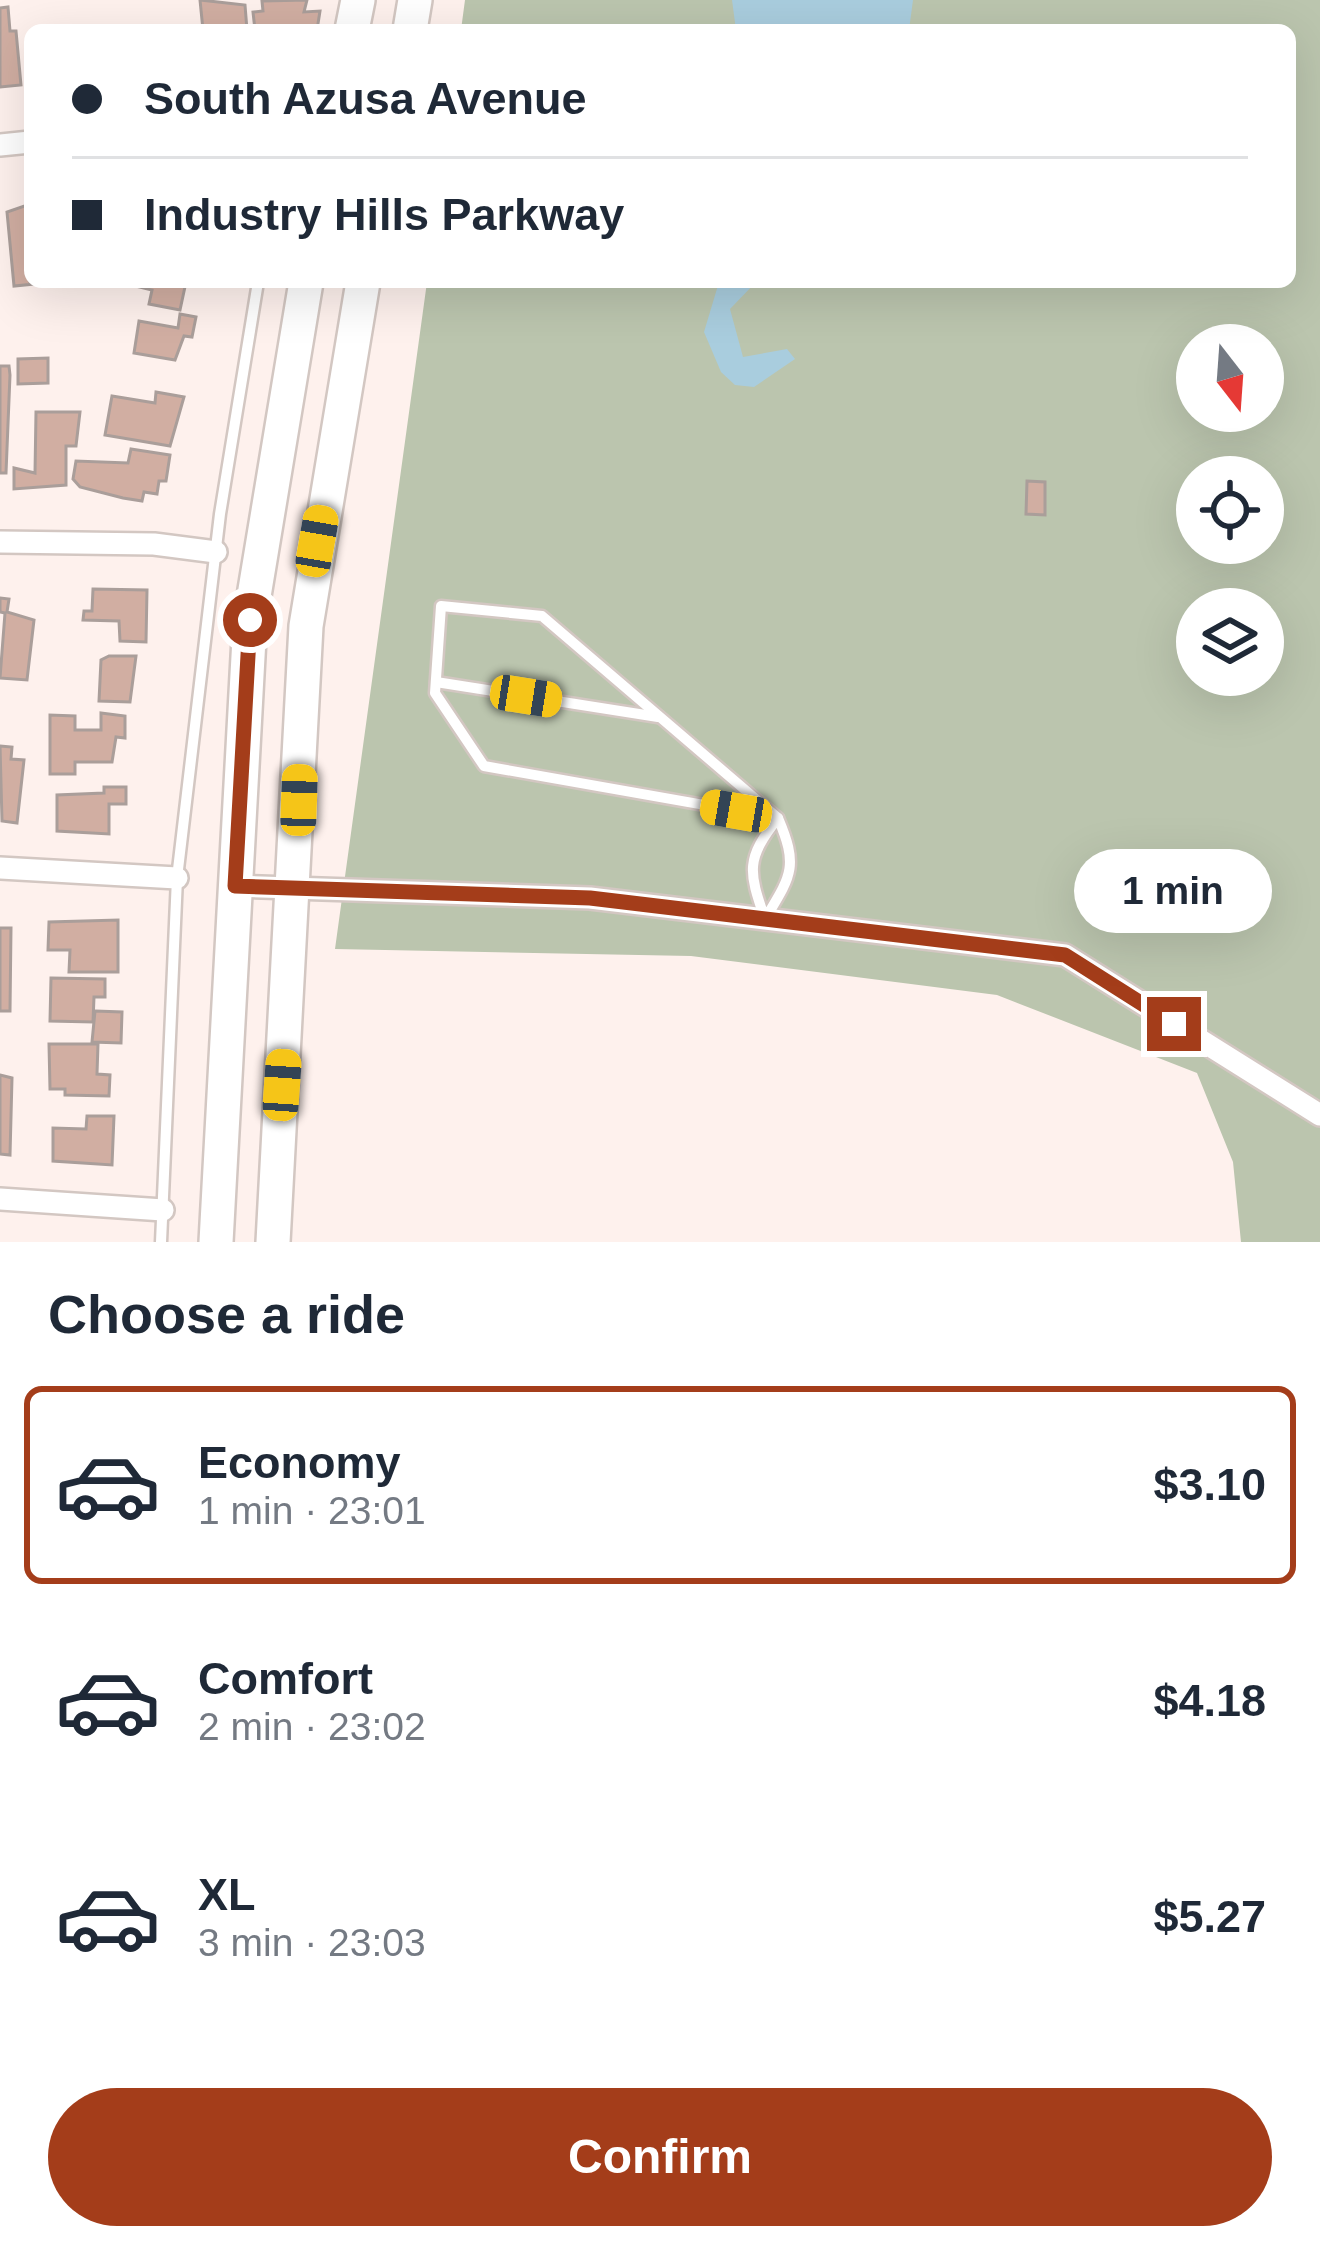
<!DOCTYPE html>
<html lang="en">
<head>
<meta charset="utf-8">
<style>
	:root { --surface:#fff; --page:#f6f6f7; --text:#1f2937; --muted:#747a83; --line:#e0e1e3; --accent:#a43d1a }
	body { margin:0; font-family:Arial,sans-serif; background:var(--page); color:var(--text); height:100vh; display:flex; flex-direction:column; font-size:45px; white-space:nowrap }
	* { box-sizing:border-box; margin:0 }
	p { font-size:39px; color:var(--muted) }
	.icon { flex:none; width:66px; height:66px; fill:none; stroke:currentColor; stroke-width:2; stroke-linecap:round; stroke-linejoin:round }
	.map { position:relative; height:1242px; overflow:hidden }
	.drawer { display:flex; flex-direction:column; background:var(--surface); flex:1 }
	.drawer>* { flex:none }
	.top-card { position:absolute; left:24px; top:24px; width:1272px; height:264px; border-radius:18px; box-shadow:0 12px 48px #0002; display:grid; align-content:center; height:264px; padding:0 48px; background:var(--surface) }
	.needle { width:78px; rotate:163deg }
	.tools { position:absolute; left:1176px; top:324px; display:grid; gap:24px }
	.tools a { display:grid; place-items:center; width:108px; height:108px; border-radius:50%; background:var(--surface); box-shadow:0 12px 48px #0002; font-size:60px }
	.end { position:absolute; width:54px; height:54px; margin:-27px; border:15px solid #a43d1a; background:#fff; box-shadow:0 0 0 6px #fff }
	.from { border-radius:50% }
	.bubble { position:absolute; height:84px; border-radius:42px; background:var(--surface); box-shadow:0 12px 48px #0002; font-size:39px; font-weight:700; line-height:84px; text-align:center }
	.car { position:absolute; width:36px; height:72px; margin:-36px -18px; border-radius:15px; box-shadow:0 0 9px 3px #0007; background:linear-gradient(#f5c518 24%,#345 0 40%,#f5c518 0 76%,#345 0 86%,#f5c518 0) }
	.top-card b { display:flex; align-items:center; gap:42px; height:114px; font-size:45px }
	.top-card b+b { border-top:3px solid var(--line) }
	.top-card i { width:30px; height:30px; background:var(--text) }
	ul { padding:0; list-style:none }
	li { display:flex; align-items:center; gap:36px; height:198px; margin:0 24px 18px; padding:0 24px; border:6px solid transparent; border-radius:18px }
	li div { flex:1 }
	li b { display:block; font-size:45px }
	li em { font-style:normal; font-weight:700 }
	li.active { border-color:var(--accent) }
	li>.icon { width:108px; height:108px; stroke-width:1.5 }
	h2 { padding:0 48px; font-size:54px; line-height:144px }
	.cta { display:flex; gap:24px; margin-top:auto; padding:24px 48px }
	.cta a { flex:1; height:138px; border-radius:72px; background:var(--accent); color:#fff; font-size:48px; font-weight:700; line-height:138px; text-align:center }
	.map>svg:first-child { display:block }
</style>
</head>
<body>
<div class="map">
<svg width="1320" height="1242" viewBox="0 0 1320 1242">
	<rect width="100%" height="100%" fill="#fef1ed"/>
	<path fill="#bbc5ae" fill-rule="evenodd" d="M465 0H1320V1242H1241L1233 1162 1197 1073 997 995 691 956 335 949 427 282H1290V30H461ZM1197 345H1263V411H1197ZM1197 477H1263V543H1197ZM1197 609H1263V675H1197Z"/>
	<g fill="#a9cdde">
		<polygon points="732,0 913,0 909,30 736,30"/>
		<polygon points="719,282 756,282 730,309 743,357 787,349 795,359 754,387 735,385 721,372 704,332"/>
	</g>
	<g fill="#d1aea2" stroke="#aa9e9a" stroke-width="3">
		<polygon points="200,0 245,5 247,30 203,30"/>
		<polygon points="307,0 304,12 320,11 317,30 255,30 253,12 263,11 262,1"/>
		<polygon points="8,7 10,31 16,31 21,85 0,87 0,8"/>
		<polygon points="30,204 30,282 45,283 14,286 7,212"/>
		<polygon points="136,282 186,282 180,310 149,304 152,290 135,286"/>
		<polygon points="180,314 196,317 192,337 184,336 175,360 134,353 139,321 178,328"/>
		<polygon points="48,358 48,383 18,384 18,359"/>
		<polygon points="0,366 9,366 10,375 6,473 0,473"/>
		<polygon points="156,392 184,397 170,446 105,435 112,396 155,403"/>
		<polygon points="36,412 80,412 76,446 66,446 66,485 14,489 14,468 35,473"/>
		<polygon points="131,449 170,455 166,481 159,481 157,494 144,492 142,501 123,498 80,487 73,479 76,461 128,463"/>
		<polygon points="1027,481 1045,482 1045,515 1026,514"/>
		<polygon points="93,589 147,590 146,642 120,641 119,621 83,620 84,611 92,611"/>
		<polygon points="0,598 9,599 7,612 34,620 27,680 0,678 5,613 0,612"/>
		<polygon points="109,656 136,656 130,702 99,701 101,660"/>
		<polygon points="101,713 125,716 125,738 116,737 112,762 75,762 75,774 50,774 50,715 75,716 75,730 101,730"/>
		<polygon points="0,746 12,747 11,759 24,760 17,823 2,821"/>
		<polygon points="104,787 126,787 126,804 109,804 109,834 57,831 57,795 104,793"/>
		<polygon points="118,920 118,972 69,972 70,950 48,950 49,922"/>
		<polygon points="0,928 11,928 10,1011 0,1011"/>
		<polygon points="51,978 105,979 105,997 94,997 93,1022 50,1021"/>
		<polygon points="95,1011 122,1012 121,1043 92,1042"/>
		<polygon points="49,1044 98,1044 97,1074 110,1075 109,1096 65,1095 65,1089 50,1089"/>
		<polygon points="0,1075 12,1078 10,1155 0,1154"/>
		<polygon points="87,1116 114,1116 112,1165 53,1161 53,1128 86,1129"/>
	</g>
	<g fill="none" stroke-linecap="round" stroke-linejoin="round">
		<g stroke="#d3c7c2" stroke-width="15">
			<g id="service">
				<polygon points="441,606 542,616 778,818 484,766 435,693"/>
				<polyline points="436,682 658,717"/>
				<path d="M778 818C799 867 791 876 765 919 748 870 746 859 778 818Z"/>
				<polyline points="161,1242 177,878 220,514 258,282"/>
			</g>
		</g>
		<g stroke="#d3c7c2" stroke-width="26">
			<g id="minor">
				<polyline points="0,145 30,142"/>
				<polyline points="0,542 154,544 216,552"/>
				<polyline points="0,868 177,878"/>
				<polyline points="235,886 590,898 1065,955 1320,1115"/>
				<polyline points="0,1199 163,1210"/>
			</g>
		</g>
		<g stroke="#d3c7c2" stroke-width="38">
			<g id="primary">
				<polyline points="352,30 358,0"/>
				<polyline points="410,30 415,0"/>
				<polyline points="216,1242 250,620 306,282"/>
				<polyline points="273,1242 306,626 363,282"/>
			</g>
		</g>
		<use href="#service" stroke="#fff" stroke-width="10"/>
		<use href="#minor" stroke="#fff" stroke-width="21"/>
		<use href="#primary" stroke="#fff" stroke-width="33"/>
	</g>
	<g fill="none" stroke-linecap="round" stroke-linejoin="round">
		<polyline stroke="#a43d1a" stroke-width="15" points="250,620 235,886 590,898 1065,955 1174,1024"/>
	</g>
</svg>
<div class="tools">
<a><svg class="needle" viewBox="-14 -14 28 28"><path d="M0-13l5 13h-10z" fill="#e53935"/><path d="M0 13l5-13h-10z" fill="#747a83"/></svg></a>
<a><svg class="icon" aria-label="locate" viewBox="0 0 24 24"><circle cx="12" cy="12" r="6"/><path d="M12 2v4M12 18v4M2 12h4M18 12h4"/></svg></a>
<a><svg class="icon" aria-label="layers" viewBox="0 0 24 24"><path d="M12 4l9 5-9 5-9-5zM3 14l9 5 9-5"/></svg></a>
</div>
<i class="end from" style="left:250px;top:620px"></i>
<i class="end" style="left:1174px;top:1024px"></i>
<div class="bubble" style="left:1074px;top:849px;width:198px">1 min</div>
<i class="car" style="left:317px;top:541px;rotate:10deg"></i>
<i class="car" style="left:526px;top:696px;rotate:99deg"></i>
<i class="car" style="left:299px;top:800px;rotate:2deg"></i>
<i class="car" style="left:736px;top:811px;rotate:280deg"></i>
<i class="car" style="left:282px;top:1085px;rotate:4deg"></i>
<div class="top-card">
<b><i class="from"></i>South Azusa Avenue</b>
<b><i></i>Industry Hills Parkway</b>
</div>
</div>
<section class="drawer">
<h2>Choose a ride</h2>
<ul>
<li class="active"><svg class="icon" aria-label="car" viewBox="0 0 24 24"><path d="M5 17H2v-5l4-1 3-4h7l3 4 3 1v5h-3M9 17h6M6 11h13"/><circle cx="7" cy="17" r="2"/><circle cx="17" cy="17" r="2"/></svg><div><b>Economy</b><p>1 min · 23:01</p></div><em>$3.10</em></li>
<li><svg class="icon" aria-label="car" viewBox="0 0 24 24"><path d="M5 17H2v-5l4-1 3-4h7l3 4 3 1v5h-3M9 17h6M6 11h13"/><circle cx="7" cy="17" r="2"/><circle cx="17" cy="17" r="2"/></svg><div><b>Comfort</b><p>2 min · 23:02</p></div><em>$4.18</em></li>
<li><svg class="icon" aria-label="car" viewBox="0 0 24 24"><path d="M5 17H2v-5l4-1 3-4h7l3 4 3 1v5h-3M9 17h6M6 11h13"/><circle cx="7" cy="17" r="2"/><circle cx="17" cy="17" r="2"/></svg><div><b>XL</b><p>3 min · 23:03</p></div><em>$5.27</em></li>
</ul>
<div class="cta"><a>Confirm</a></div>
</section>
</body>
</html>
